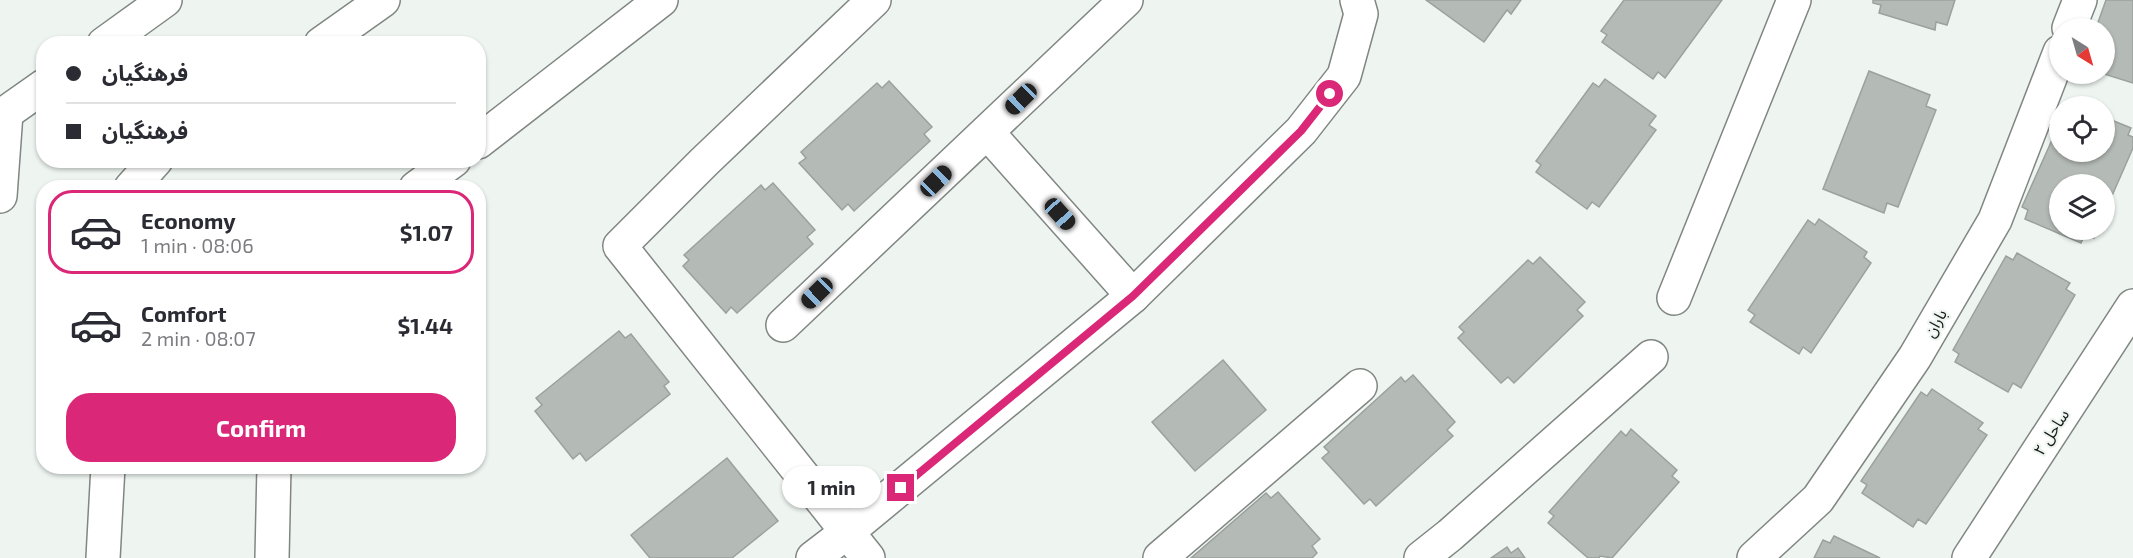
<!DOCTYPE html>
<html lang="en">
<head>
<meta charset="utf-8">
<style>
	:root { --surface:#fff; --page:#f2f2f3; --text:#2b2b33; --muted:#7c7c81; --line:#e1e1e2; --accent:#db2777 }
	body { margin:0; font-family:"Exo 2","Noto Sans Arabic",sans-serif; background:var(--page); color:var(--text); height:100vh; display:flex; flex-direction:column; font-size:22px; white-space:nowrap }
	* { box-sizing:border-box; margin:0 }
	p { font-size:20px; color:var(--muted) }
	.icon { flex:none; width:33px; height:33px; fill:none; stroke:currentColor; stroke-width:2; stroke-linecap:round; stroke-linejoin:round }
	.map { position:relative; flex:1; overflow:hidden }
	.sheet { position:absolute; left:36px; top:180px; width:450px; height:294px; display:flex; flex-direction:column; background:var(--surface); border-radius:24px; box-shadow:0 2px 4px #0004 }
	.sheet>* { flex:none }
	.guide { position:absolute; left:36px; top:36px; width:450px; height:132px; border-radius:24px; box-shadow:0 2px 4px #0004; display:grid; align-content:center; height:132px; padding:0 30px; background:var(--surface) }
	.needle { width:39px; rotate:143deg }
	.tools { position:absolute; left:2049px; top:18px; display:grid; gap:12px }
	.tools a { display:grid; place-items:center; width:66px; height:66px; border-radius:50%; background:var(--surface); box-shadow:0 2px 4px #0004; font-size:30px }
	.end { position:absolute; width:27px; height:27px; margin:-14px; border:8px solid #db2777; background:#fff; box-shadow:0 0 0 3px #fff }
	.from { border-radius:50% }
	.bubble { position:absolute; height:42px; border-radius:21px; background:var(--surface); box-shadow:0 2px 4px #0004; font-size:20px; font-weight:700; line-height:42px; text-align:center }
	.car { position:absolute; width:18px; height:36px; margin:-18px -9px; border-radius:8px; box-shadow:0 0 4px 2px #0007; background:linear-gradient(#222 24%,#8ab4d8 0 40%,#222 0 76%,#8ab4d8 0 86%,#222 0) }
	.guide b { display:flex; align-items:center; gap:21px; height:57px; font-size:22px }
	.guide b+b { border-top:2px solid var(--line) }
	.guide i { width:15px; height:15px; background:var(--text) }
	ul { padding:10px 0 0; list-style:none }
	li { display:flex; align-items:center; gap:18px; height:84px; margin:0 12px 9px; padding:0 18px; border:3px solid transparent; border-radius:24px }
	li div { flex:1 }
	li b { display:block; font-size:22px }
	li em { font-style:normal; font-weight:700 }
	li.active { border-color:var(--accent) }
	li>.icon { width:54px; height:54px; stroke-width:1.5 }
	.action { display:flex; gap:12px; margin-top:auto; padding:12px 30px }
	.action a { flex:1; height:69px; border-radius:24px; background:var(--accent); color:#fff; font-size:24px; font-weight:700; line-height:69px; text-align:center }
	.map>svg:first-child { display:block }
</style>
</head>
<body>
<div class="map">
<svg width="2133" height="558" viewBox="0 0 2133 558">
	<rect width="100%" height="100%" fill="#eef5f1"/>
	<g fill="#b4bab6" stroke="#9ba19d" stroke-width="1.5">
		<polygon points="1426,0 1521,0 1511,14 1507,10 1484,42"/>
		<polygon points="1624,0 1722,0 1665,78 1658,72 1653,79 1602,42 1607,35 1601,31"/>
		<polygon points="1873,0 1955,0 1947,25 1936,22 1935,30 1879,13 1881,5 1873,3"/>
		<polygon points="2106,0 2133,0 2133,83 2104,74 2104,28 2096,28"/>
		<polygon points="1869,71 1930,95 1926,106 1936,110 1898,207 1887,203 1884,213 1823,189"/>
		<polygon points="1605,79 1656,116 1649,125 1656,130 1599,207 1592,202 1587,209 1536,172 1541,165 1536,161 1593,83 1599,87"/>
		<polygon points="889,81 932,127 924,134 930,141 854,211 848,204 842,210 799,163 806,158 801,152 877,83 882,88"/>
		<polygon points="2104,117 2131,128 2128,135 2133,137 2133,148 2104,214 2104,184 2060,184 2060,230 2098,230 2094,238 2085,234 2081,243 2025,219 2028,210 2022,207 2060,122 2060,152 2104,152"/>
		<polygon points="773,183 815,230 807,237 813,244 737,313 731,307 726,313 683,266 689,260 684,255 761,185 765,190"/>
		<polygon points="1819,219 1867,252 1864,257 1871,263 1811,353 1803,347 1799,354 1750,322 1755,315 1748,310 1808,220 1815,225"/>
		<polygon points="2017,253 2070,283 2066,289 2075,295 2021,388 2013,383 2008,392 1955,362 1959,354 1953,350 2006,256 2013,260"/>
		<polygon points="1540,257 1585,302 1577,310 1583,316 1514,383 1508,377 1501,383 1458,338 1464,332 1459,327 1528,260 1533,264"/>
		<polygon points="619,331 625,338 631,334 669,382 664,386 670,394 586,461 580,453 573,459 535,411 542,405 536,398"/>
		<polygon points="1223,360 1266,410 1195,471 1152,422"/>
		<polygon points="1413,375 1455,422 1447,430 1453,436 1376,506 1370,499 1364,504 1322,458 1329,452 1324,447 1401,377 1405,382"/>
		<polygon points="1932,389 1983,423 1978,429 1987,435 1926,524 1918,519 1913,527 1862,493 1867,485 1861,481 1921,392 1927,396"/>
		<polygon points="1631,429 1677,470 1672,476 1679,482 1612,558 1600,556 1599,558 1588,558 1548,523 1554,516 1549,512 1621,431 1626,436"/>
		<polygon points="727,458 778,521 732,558 650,558 631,535"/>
		<polygon points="1278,492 1320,539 1312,546 1317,553 1312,558 1191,558 1266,493 1271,498"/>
		<polygon points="1834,536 1880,558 1814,558 1823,540 1830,543"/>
		<polygon points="1507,547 1511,553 1518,548 1525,558 1491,558"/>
	</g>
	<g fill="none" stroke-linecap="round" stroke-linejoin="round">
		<g stroke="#808682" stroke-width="36">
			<g id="minor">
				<polyline points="2069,28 2080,0"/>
				<polyline points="104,44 165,0"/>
				<polyline points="321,44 383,0"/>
				<polyline points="0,117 44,86"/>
				<polyline points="987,132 1133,296"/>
				<polyline points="478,142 661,0"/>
				<polyline points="131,188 156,160"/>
				<polyline points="416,188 454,160"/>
				<polyline points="0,196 6,113"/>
				<polyline points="1674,298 1794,0"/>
				<polyline points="783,325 1126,0"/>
				<polyline points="103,558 108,466"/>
				<polyline points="272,558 274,466"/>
				<polyline points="813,558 847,532 1133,296 1301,131 1344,76 1361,14 1357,0"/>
				<polyline points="868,558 620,246 704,162 874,0"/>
				<polyline points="1160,558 1360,386"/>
				<polyline points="1421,558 1450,535 1651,357"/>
				<polyline points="1754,558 1818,499 1915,357 1995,220 2060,52"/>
				<polyline points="1969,558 2133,306"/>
			</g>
		</g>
		<use href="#minor" stroke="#fff" stroke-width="33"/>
	</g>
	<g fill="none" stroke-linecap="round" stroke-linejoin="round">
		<polyline stroke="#db2777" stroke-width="8" points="901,488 1133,296 1301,131 1330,94"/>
	</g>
	<g text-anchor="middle" stroke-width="4.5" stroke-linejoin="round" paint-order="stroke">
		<g font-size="16" fill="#181b19" stroke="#eef5f1">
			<text transform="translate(1935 323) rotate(-60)" y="6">باران</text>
			<text transform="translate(2051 432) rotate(-57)" y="6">ساحل ۲</text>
		</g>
	</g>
</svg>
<div class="tools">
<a><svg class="needle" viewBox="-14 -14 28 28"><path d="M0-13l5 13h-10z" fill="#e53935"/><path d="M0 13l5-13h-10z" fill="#7c7c81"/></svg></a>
<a><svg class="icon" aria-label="locate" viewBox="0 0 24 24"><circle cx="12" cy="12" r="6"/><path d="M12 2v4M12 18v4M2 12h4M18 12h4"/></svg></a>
<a><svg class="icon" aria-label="layers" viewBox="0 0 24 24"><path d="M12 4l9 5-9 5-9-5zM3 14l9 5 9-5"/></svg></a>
</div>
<i class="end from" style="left:1330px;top:94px"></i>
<i class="end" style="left:901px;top:488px"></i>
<div class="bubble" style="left:782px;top:466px;width:99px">1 min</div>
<i class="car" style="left:1021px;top:99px;rotate:226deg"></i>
<i class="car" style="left:936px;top:181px;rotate:46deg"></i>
<i class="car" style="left:1060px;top:214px;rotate:138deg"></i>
<i class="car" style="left:817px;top:293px;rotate:226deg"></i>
<div class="guide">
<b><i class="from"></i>فرهنگیان</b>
<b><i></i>فرهنگیان</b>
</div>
<section class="sheet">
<ul>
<li class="active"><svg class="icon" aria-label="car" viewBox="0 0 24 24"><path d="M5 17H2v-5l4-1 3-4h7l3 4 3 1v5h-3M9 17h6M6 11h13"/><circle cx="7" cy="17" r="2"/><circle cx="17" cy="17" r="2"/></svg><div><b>Economy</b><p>1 min · 08:06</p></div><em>$1.07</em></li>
<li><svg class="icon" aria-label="car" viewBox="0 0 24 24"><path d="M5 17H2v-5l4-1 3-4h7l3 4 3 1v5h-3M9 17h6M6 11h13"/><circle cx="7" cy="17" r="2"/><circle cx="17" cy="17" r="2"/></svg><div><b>Comfort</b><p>2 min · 08:07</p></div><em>$1.44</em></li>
</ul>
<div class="action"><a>Confirm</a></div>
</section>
</div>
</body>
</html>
